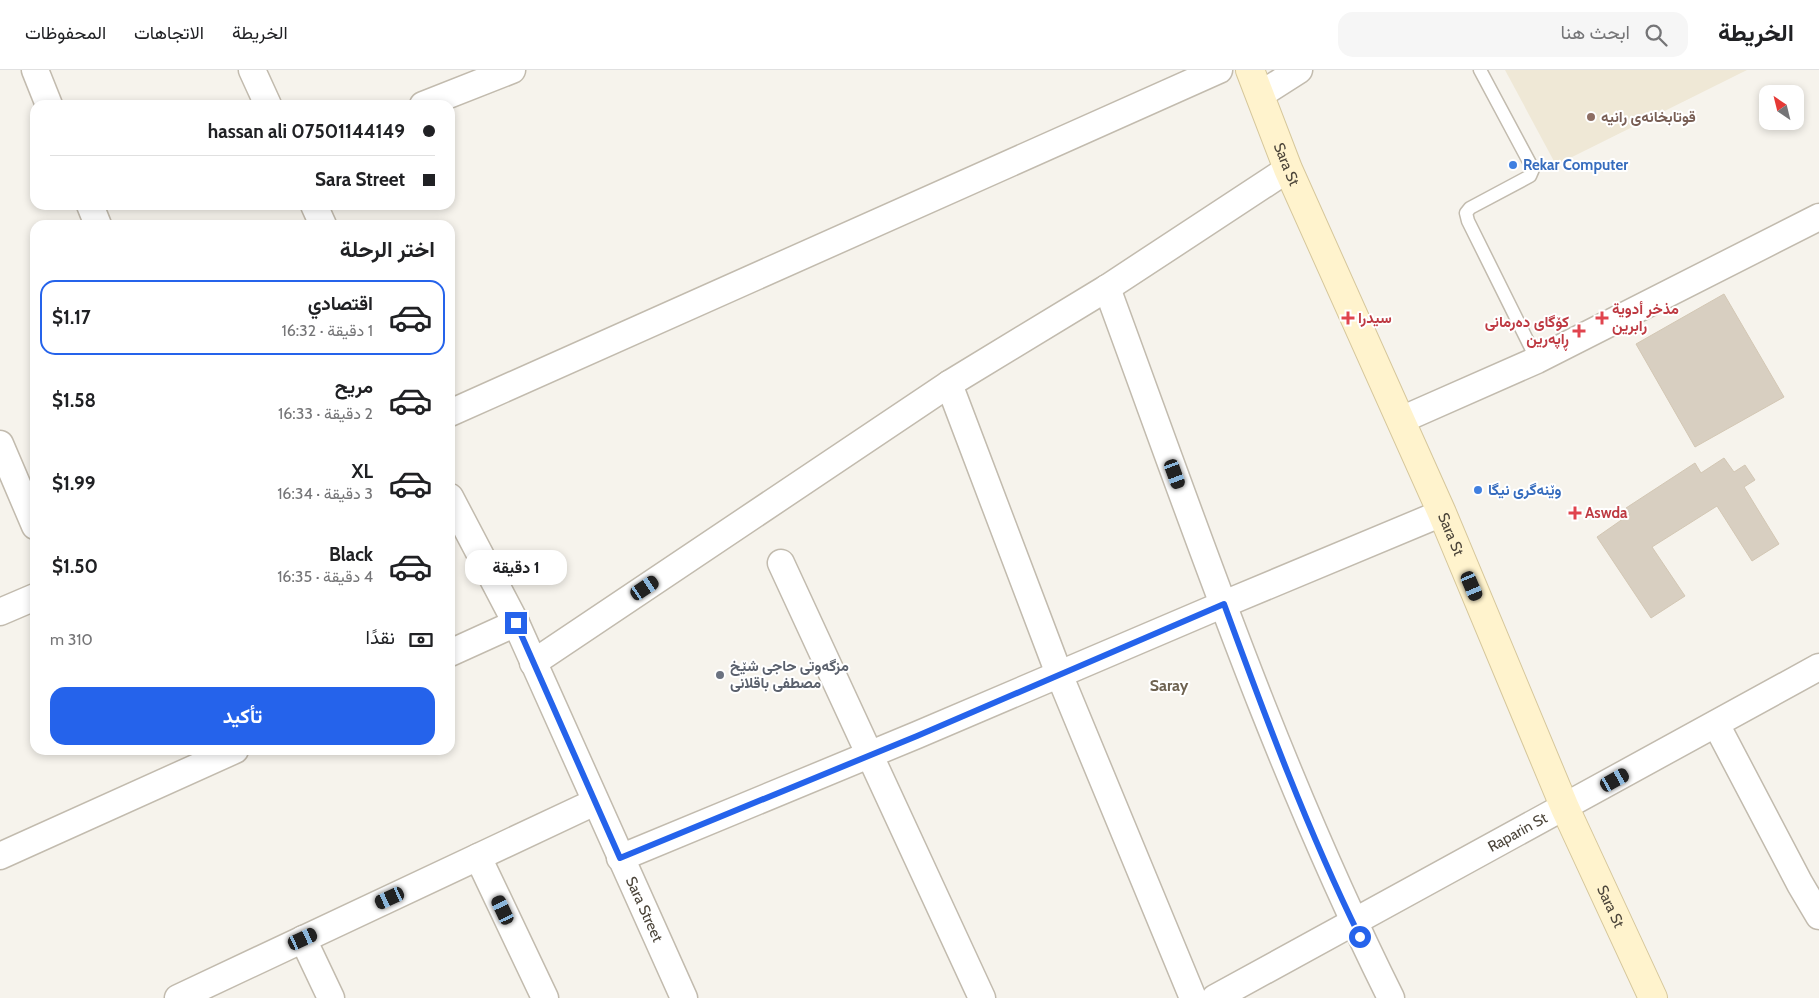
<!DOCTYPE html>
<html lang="ar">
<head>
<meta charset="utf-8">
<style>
	:root { --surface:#fff; --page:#f6f6f6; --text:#202124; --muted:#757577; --line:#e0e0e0; --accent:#2563eb }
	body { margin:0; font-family:Cabin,Vazirmatn,sans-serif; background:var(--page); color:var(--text); direction:rtl; height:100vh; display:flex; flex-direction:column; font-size:19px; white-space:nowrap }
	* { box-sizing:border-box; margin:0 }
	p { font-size:16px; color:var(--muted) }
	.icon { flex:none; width:28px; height:28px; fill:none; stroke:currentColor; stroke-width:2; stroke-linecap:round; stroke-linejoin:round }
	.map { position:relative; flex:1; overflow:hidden; direction:ltr }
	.details { position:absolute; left:30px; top:150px; width:425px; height:535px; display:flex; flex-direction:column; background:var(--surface); border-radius:15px; box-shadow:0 2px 8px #0003; direction:rtl }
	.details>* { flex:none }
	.top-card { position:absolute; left:30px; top:30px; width:425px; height:110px; border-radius:15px; box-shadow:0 2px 8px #0003; direction:rtl; display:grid; align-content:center; height:110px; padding:0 20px; background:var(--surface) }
	.needle { width:32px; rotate:325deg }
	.controls { position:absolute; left:1759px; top:15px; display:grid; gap:10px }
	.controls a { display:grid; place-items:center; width:45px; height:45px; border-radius:10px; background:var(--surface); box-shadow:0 2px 8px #0003; font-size:25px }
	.end { position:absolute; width:22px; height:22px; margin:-11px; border:6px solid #2563eb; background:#fff; box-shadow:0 0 0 2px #fff }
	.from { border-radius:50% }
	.bubble { position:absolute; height:35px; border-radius:15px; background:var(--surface); box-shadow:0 2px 8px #0003; font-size:16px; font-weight:700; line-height:35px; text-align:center; direction:rtl }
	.car { position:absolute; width:15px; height:30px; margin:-15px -8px; border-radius:6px; box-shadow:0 0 4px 1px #0007; background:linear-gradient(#222 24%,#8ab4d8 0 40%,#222 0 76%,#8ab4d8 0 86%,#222 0) }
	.top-card b { display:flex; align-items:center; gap:18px; height:48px; font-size:19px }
	.top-card b+b { border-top:1px solid var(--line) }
	.top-card i { width:12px; height:12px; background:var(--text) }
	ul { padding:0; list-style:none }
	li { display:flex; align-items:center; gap:15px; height:75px; margin:0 10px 8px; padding:0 10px; border:2px solid transparent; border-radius:15px }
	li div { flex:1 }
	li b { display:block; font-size:19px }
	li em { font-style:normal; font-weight:700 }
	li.on { border-color:var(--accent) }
	li>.icon { width:45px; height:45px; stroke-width:1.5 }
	h2 { padding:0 20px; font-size:22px; line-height:60px }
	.pay { display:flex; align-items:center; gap:12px; height:55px; padding:0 20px; font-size:19px }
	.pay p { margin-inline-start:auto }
	.action { display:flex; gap:10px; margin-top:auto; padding:10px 20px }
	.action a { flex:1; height:58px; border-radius:15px; background:var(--accent); color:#fff; font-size:20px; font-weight:700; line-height:58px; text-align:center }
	header { display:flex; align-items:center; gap:30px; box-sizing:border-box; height:70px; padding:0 25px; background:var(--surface); border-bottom:1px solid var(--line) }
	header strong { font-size:24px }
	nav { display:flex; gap:28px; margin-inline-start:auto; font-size:18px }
	.search { width:350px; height:45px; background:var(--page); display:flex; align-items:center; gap:12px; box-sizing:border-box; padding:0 18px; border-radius:15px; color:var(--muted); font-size:19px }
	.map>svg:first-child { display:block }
</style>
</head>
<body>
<header>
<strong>الخريطة</strong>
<div class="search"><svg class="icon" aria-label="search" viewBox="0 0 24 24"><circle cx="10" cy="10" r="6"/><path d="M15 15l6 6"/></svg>ابحث هنا</div>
<nav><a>الخريطة</a><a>الاتجاهات</a><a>المحفوظات</a></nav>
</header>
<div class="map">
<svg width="1819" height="928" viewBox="0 0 1819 928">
	<rect width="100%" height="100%" fill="#f6f3ec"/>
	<polygon fill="#efe8d6" points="1505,0 1747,0 1556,95"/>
	<g fill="#d8cfc1" stroke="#d3c7b4">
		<polygon points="1724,224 1784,327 1695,377 1636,274"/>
		<polygon points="1724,388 1734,402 1745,395 1755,410 1744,417 1779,474 1752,491 1717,436 1652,477 1685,526 1651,548 1597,467 1630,444 1626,438 1695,393 1701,403"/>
	</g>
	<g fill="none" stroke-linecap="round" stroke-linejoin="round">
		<g stroke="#c2bbae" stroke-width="15">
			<polyline id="service" points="1480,0 1533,99 1530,106 1470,138 1466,143 1468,151 1537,290"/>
		</g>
		<g stroke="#c2bbae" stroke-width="29">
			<g id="minor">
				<polyline points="35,0 49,35"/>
				<polyline points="252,0 268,35"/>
				<polyline points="1260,25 1299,0"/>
				<polyline points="423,35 512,0"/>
				<polyline points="90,135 98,155"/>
				<polyline points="314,135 323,155"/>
				<path d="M1107 218C1195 457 1277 700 1391 928"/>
				<polyline points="949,314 1059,604 1193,928"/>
				<polyline points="450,343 1219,0"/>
				<polyline points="1401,350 1537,290 1819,147"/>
				<polyline points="0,374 35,456"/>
				<path id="s1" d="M450 427 516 553 684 928"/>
				<polyline points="781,493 982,928"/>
				<polyline points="0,542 35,527"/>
				<polyline points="450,583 516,553"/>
				<polyline points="533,593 949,314 1107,218 1288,99"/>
				<polyline points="1716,654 1800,814 1819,846"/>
				<polyline points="0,786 235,680"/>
				<polyline points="478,787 545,928"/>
				<polyline points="620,788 917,665 1224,534 1442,443"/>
				<polyline points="303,869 331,928"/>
				<polyline points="178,928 595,732"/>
				<path id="s2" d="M1215 928 1819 597"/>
			</g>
		</g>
		<g stroke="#d6c79b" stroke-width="30">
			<g id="secondary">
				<path id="s3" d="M1250 0 1288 99 1442 443 1565 738 1653 928"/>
			</g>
		</g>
		<use href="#service" stroke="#fff" stroke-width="12"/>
		<use href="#minor" stroke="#fff" stroke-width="26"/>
		<use href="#secondary" stroke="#fff3cd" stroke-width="28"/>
	</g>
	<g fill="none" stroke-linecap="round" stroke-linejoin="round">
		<path stroke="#2563eb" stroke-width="6" d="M516 553 620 788 917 666 1224 534C1265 646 1307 759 1360 867"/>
	</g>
	<circle fill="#8d6e63" stroke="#fff" stroke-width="2" cx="1591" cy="47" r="5"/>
	<g fill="#3f7fe0" stroke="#fff" stroke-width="2">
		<circle cx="1513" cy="95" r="5"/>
		<circle cx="1478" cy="420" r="5"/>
	</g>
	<g fill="#e0444e" stroke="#fff" stroke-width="2">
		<path d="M1345.5 240.5h5v5h5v5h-5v5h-5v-5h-5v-5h5z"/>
		<path d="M1599.5 240.5h5v5h5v5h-5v5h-5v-5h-5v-5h5z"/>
		<path d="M1576.5 253.5h5v5h5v5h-5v5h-5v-5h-5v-5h5z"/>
		<path d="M1572.5 435.5h5v5h5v5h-5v5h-5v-5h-5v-5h5z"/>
	</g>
	<circle fill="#6b7280" stroke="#fff" stroke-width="2" cx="720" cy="605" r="5"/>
	<g text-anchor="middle" stroke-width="4" stroke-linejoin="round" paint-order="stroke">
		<g font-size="15" font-weight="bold" fill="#785e54" stroke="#fff" text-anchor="start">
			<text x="1601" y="52">قوتابخانەی رانیە</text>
		</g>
		<g font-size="15" fill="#4b4439" stroke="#fff">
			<text dy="5" stroke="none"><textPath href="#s3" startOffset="101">Sara St</textPath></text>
			<text dy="5" stroke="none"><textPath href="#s3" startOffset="506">Sara St</textPath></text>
			<text dy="5" stroke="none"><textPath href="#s2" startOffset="345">Raparin St</textPath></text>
			<text dy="5" stroke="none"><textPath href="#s3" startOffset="911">Sara St</textPath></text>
			<text dy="5" stroke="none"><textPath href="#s1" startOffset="456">Sara Street</textPath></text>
		</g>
		<g font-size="15" font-weight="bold" fill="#366cbe" stroke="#fff" text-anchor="start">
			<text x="1523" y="100">Rekar Computer</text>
			<text x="1488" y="425">وێنەگری نیگا</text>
		</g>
		<g font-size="15" font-weight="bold" fill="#be3a42" stroke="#fff" text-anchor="start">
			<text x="1612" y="244">مذخر أدوية<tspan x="1612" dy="17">رابرين</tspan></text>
			<text x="1358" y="253">سیدرا</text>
			<text x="1569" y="257" text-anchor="end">کۆگای دەرمانی<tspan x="1569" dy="17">ڕاپەرین</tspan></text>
			<text x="1585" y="448">Aswda</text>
		</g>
		<g font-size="15" font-weight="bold" fill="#5b616d" stroke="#fff" text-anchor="start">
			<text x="730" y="601">مزگەوتی حاجی شێخ<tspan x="730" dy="17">مصطفی باقلانی</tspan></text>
		</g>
		<g font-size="16" font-weight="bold" fill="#6e6250" stroke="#fff">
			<text x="1169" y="621">Saray</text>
		</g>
	</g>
</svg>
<div class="controls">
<a><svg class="needle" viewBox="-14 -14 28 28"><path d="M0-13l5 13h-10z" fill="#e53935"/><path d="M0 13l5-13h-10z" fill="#757577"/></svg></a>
</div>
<i class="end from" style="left:1360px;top:867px"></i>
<i class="end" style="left:516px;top:553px"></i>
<div class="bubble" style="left:465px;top:480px;width:102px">1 دقيقة</div>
<i class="car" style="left:1175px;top:404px;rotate:160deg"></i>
<i class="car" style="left:1472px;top:516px;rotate:157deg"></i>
<i class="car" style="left:645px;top:518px;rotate:56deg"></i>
<i class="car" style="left:1615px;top:710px;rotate:61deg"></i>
<i class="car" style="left:390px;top:828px;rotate:245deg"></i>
<i class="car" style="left:503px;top:840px;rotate:335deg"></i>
<i class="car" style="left:303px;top:869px;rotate:65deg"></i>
<div class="top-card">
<b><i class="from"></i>hassan ali 07501144149</b>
<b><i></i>Sara Street</b>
</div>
<section class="details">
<h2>اختر الرحلة</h2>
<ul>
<li class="on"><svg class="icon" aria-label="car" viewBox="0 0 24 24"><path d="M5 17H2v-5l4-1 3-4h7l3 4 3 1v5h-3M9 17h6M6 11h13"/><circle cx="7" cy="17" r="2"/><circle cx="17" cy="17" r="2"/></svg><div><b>اقتصادي</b><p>1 دقيقة · 16:32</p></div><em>$1.17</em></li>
<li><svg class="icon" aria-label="car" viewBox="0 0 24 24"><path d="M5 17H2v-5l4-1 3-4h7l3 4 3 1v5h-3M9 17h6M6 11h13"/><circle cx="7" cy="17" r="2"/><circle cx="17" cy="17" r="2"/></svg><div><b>مريح</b><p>2 دقيقة · 16:33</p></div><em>$1.58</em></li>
<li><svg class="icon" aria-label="car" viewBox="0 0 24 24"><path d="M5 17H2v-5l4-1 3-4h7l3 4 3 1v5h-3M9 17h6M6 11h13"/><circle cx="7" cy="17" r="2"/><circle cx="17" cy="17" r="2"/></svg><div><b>XL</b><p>3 دقيقة · 16:34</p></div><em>$1.99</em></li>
<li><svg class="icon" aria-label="car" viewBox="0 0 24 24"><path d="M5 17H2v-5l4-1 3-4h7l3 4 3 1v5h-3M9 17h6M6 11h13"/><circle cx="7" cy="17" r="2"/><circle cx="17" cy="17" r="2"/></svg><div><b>Black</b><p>4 دقيقة · 16:35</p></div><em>$1.50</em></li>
</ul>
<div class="pay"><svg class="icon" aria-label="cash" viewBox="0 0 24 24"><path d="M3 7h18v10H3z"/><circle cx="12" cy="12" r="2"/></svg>نقدًا<p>310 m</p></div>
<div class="action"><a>تأكيد</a></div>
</section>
</div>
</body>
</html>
